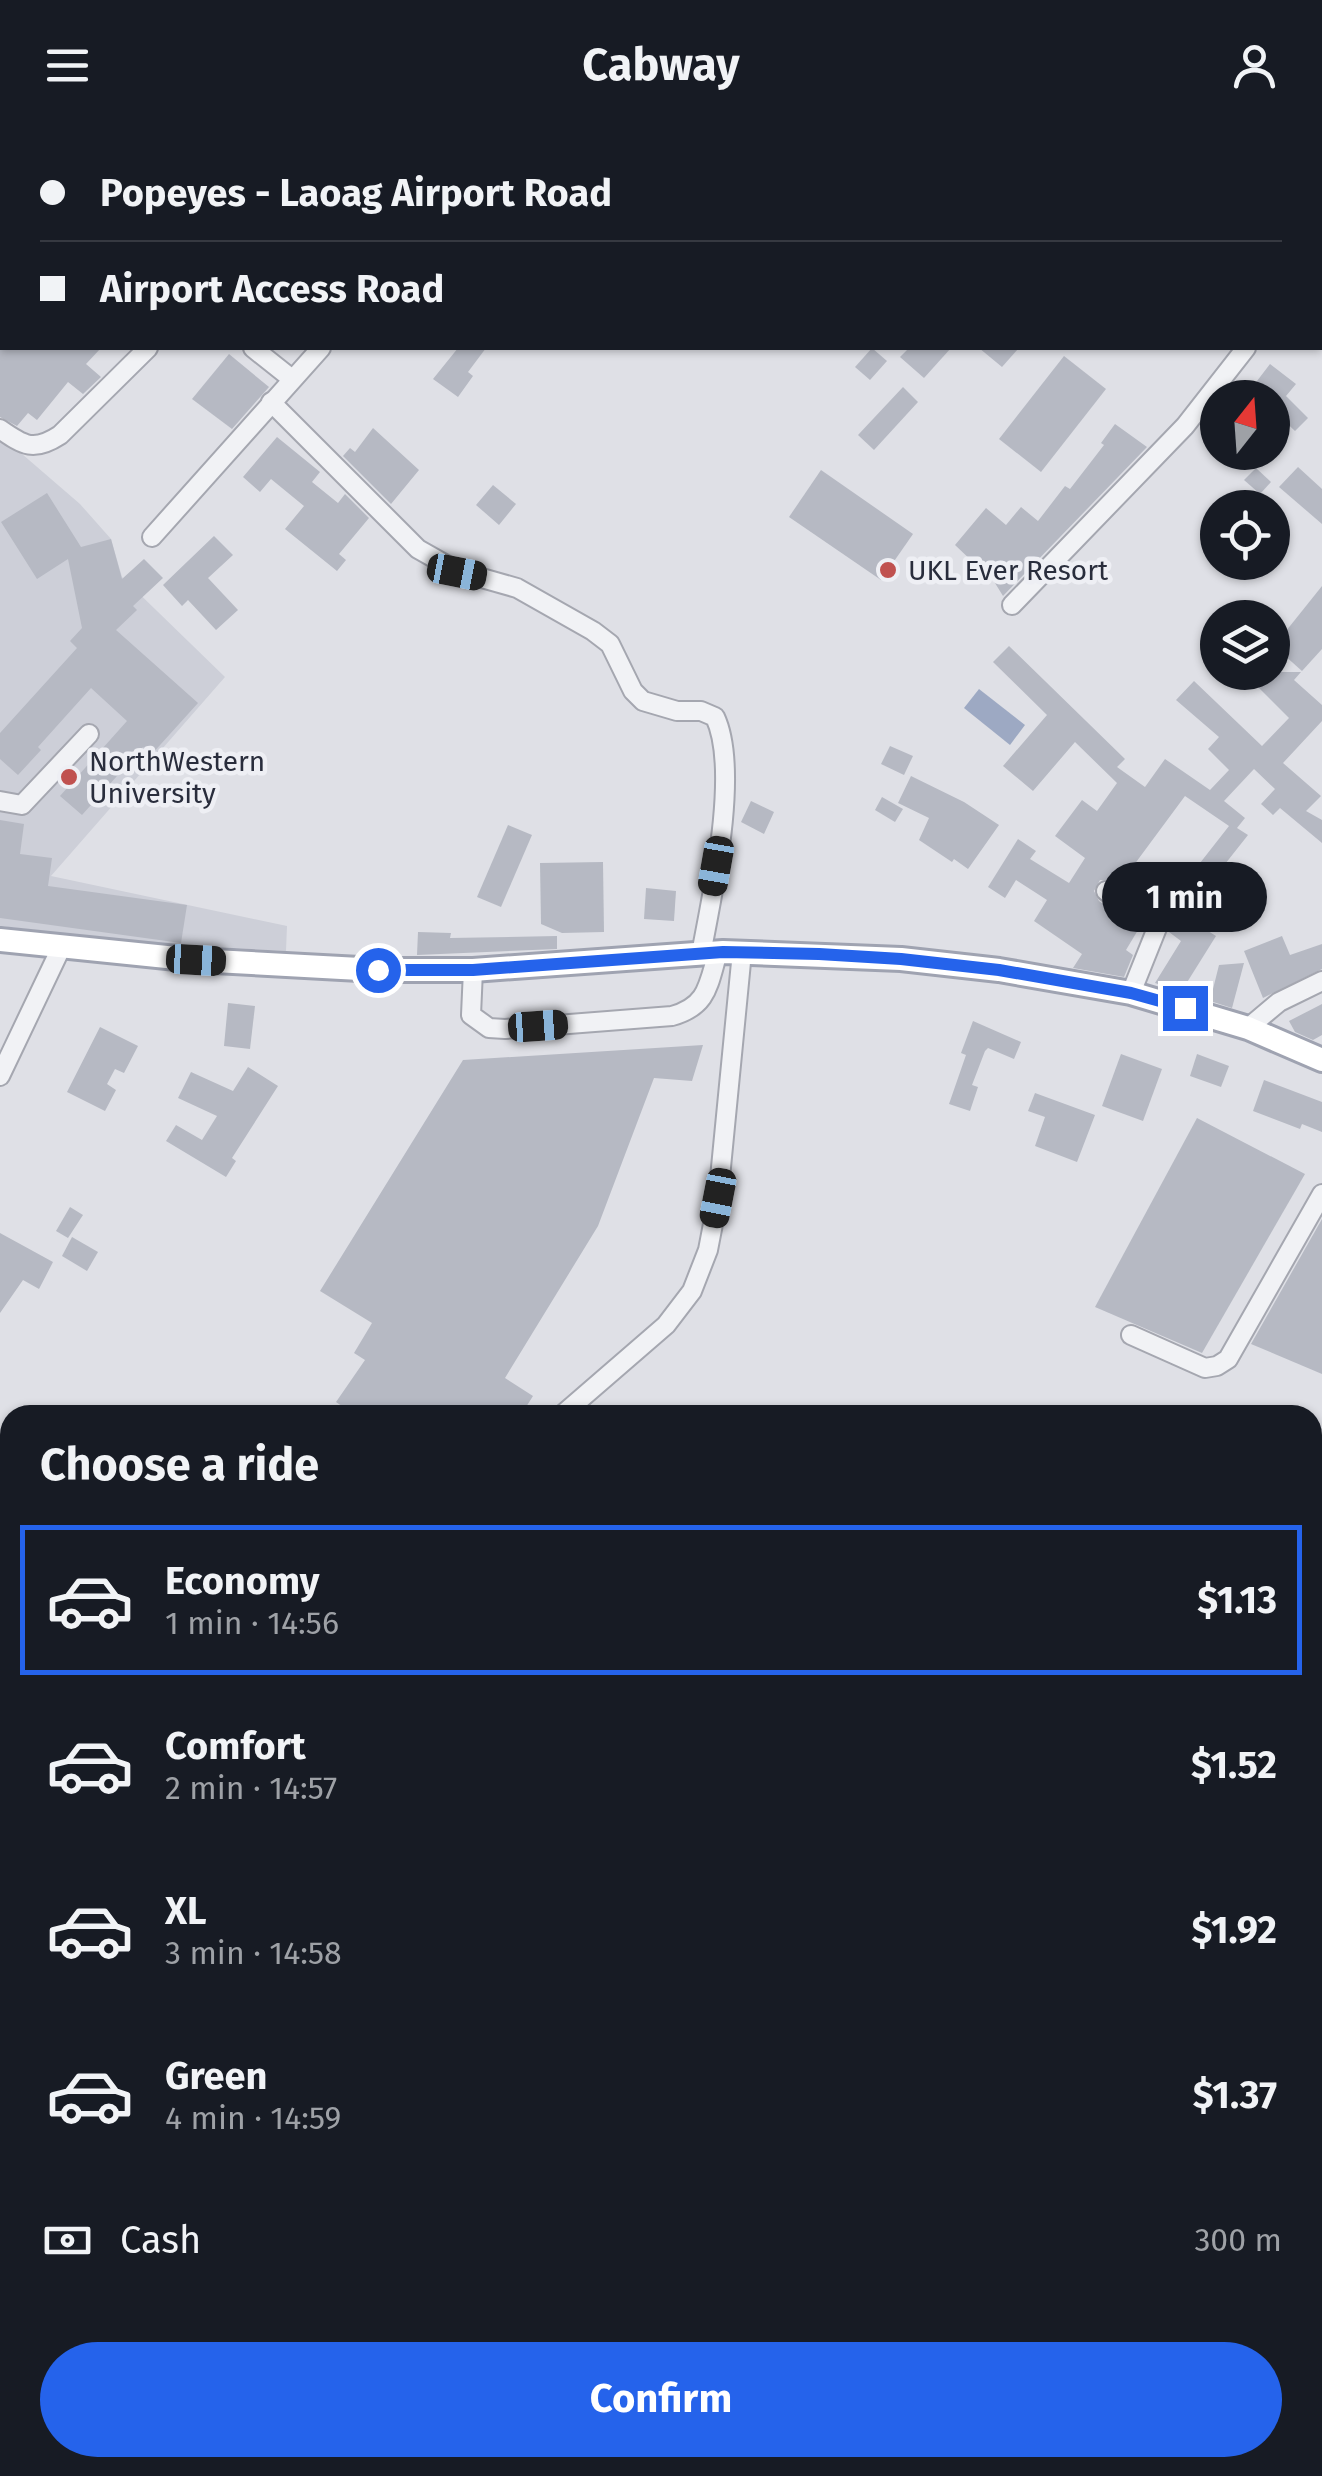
<!DOCTYPE html>
<html lang="en">
<head>
<meta charset="utf-8">
<style>
	:root { --surface:#171b24; --page:#20242c; --text:#f1f3f6; --muted:#9ea1a6; --line:#363941; --accent:#2563eb }
	body { margin:0; font-family:"Fira Sans",sans-serif; background:var(--page); color:var(--text); height:100vh; display:flex; flex-direction:column; font-size:38px; white-space:nowrap }
	* { box-sizing:border-box; margin:0 }
	p { font-size:32px; color:var(--muted) }
	.icon { flex:none; width:55px; height:55px; fill:none; stroke:currentColor; stroke-width:2; stroke-linecap:round; stroke-linejoin:round }
	.map { position:relative; flex:1; overflow:hidden }
	.panel { position:absolute; left:0px; top:1275px; width:1322px; height:1072px; display:flex; flex-direction:column; background:var(--surface); border-radius:30px 30px 0 0; box-shadow:0 2px 8px #0004 }
	.panel>* { flex:none }
	.banner { position:absolute; left:0px; top:0px; width:1322px; height:220px; box-shadow:0 2px 8px #0004; display:grid; align-content:center; height:220px; padding:0 40px; background:var(--surface) }
	.needle { width:65px; rotate:17deg }
	.tools { position:absolute; left:1200px; top:250px; display:grid; gap:20px }
	.tools a { display:grid; place-items:center; width:90px; height:90px; border-radius:50%; background:var(--surface); box-shadow:0 2px 8px #0004; font-size:50px }
	.end { position:absolute; width:45px; height:45px; margin:-22px; border:12px solid #2563eb; background:#fff; box-shadow:0 0 0 5px #fff }
	.from { border-radius:50% }
	.bubble { position:absolute; height:70px; border-radius:35px; background:var(--surface); box-shadow:0 2px 8px #0004; font-size:32px; font-weight:700; line-height:70px; text-align:center }
	.car { position:absolute; width:30px; height:60px; margin:-30px -15px; border-radius:12px; box-shadow:0 0 8px 2px #0007; background:linear-gradient(#222 24%,#8ab4d8 0 40%,#222 0 76%,#8ab4d8 0 86%,#222 0) }
	.banner b { display:flex; align-items:center; gap:35px; height:95px; font-size:38px }
	.banner b+b { border-top:2px solid var(--line) }
	.banner i { width:25px; height:25px; background:var(--text) }
	ul { padding:0; list-style:none }
	li { display:flex; align-items:center; gap:30px; height:150px; margin:0 20px 15px; padding:0 20px; border:5px solid transparent; border-radius:0px }
	li div { flex:1 }
	li b { display:block; font-size:38px }
	li em { font-style:normal; font-weight:700 }
	li.selected { border-color:var(--accent) }
	li>.icon { width:90px; height:90px; stroke-width:1.5 }
	h2 { padding:0 40px; font-size:45px; line-height:120px }
	.pay { display:flex; align-items:center; gap:25px; height:110px; padding:0 40px; font-size:38px }
	.pay p { margin-inline-start:auto }
	.cta { display:flex; gap:20px; margin-top:auto; padding:20px 40px }
	.cta a { flex:1; height:115px; border-radius:60px; background:var(--accent); color:#fff; font-size:40px; font-weight:700; line-height:115px; text-align:center }
	header { display:flex; justify-content:space-between; align-items:center; height:130px; padding:0 40px; background:var(--surface); font-size:45px; font-weight:700 }
	.map>svg:first-child { display:block }
</style>
</head>
<body>
<header><svg class="icon" aria-label="menu" viewBox="0 0 24 24"><path d="M4 6h16M4 12h16M4 18h16"/></svg>Cabway<svg class="icon" aria-label="person" viewBox="0 0 24 24"><circle cx="12" cy="8" r="4"/><path d="M4 21q1-7 8-7t8 7"/></svg></header>
<div class="map">
<svg width="1322" height="2346" viewBox="0 0 1322 2346">
	<rect width="100%" height="100%" fill="#dfe0e6"/>
	<polygon fill="#cdcfd8" points="0,305 80,374 111,409 122,447 225,547 51,746 287,796 286,821 148,813 0,796"/>
	<polygon fill="#9da9c3" points="979,559 1025,595 1010,615 964,578"/>
	<g fill="none" stroke-linecap="round" stroke-linejoin="round">
		<g stroke="#9da9c3" stroke-width="5">
			<polyline points="0,2099 10,2099"/>
			<polyline points="1279,2338 1283,2346"/>
		</g>
	</g>
	<g fill="#b6b9c3" fill-rule="evenodd">
		<polygon points="0,218 101,218 86,234 101,247 83,264 68,252 37,290 28,283 17,296 0,287"/>
		<polygon points="458,218 486,218 468,242 473,246 458,267 433,249"/>
		<polygon points="872,218 887,231 870,250 855,237"/>
		<polygon points="909,218 951,218 924,248 900,227"/>
		<polygon points="979,218 1019,218 1002,237"/>
		<polygon points="229,224 269,257 232,299 192,269"/>
		<polygon points="1064,226 1106,259 1041,342 999,309"/>
		<polygon points="1270,234 1296,254 1286,266 1308,288 1295,301 1274,281 1272,283 1272,268 1244,268"/>
		<polygon points="903,257 918,272 874,320 858,305"/>
		<polygon points="1115,294 1147,317 1003,466 995,453 955,415 986,378 1006,395 1021,377 1038,391 1065,356 1070,359 1104,315 1101,313"/>
		<polygon points="373,298 419,340 391,374 343,326 350,318 355,322"/>
		<polygon points="277,307 320,342 312,352 338,373 345,364 369,388 339,424 346,430 337,441 285,399 304,376 271,349 260,362 243,347"/>
		<polygon points="1298,337 1322,359 1322,394 1279,357"/>
		<polygon points="1256,338 1271,352 1260,364 1244,350"/>
		<polygon points="821,340 913,404 881,450 789,387"/>
		<polygon points="493,355 516,374 499,395 476,375"/>
		<polygon points="47,363 81,417 111,409 122,449 144,429 163,448 133,476 137,480 116,500 198,573 151,625 143,617 82,685 60,666 127,591 91,558 38,617 41,620 18,645 0,629 0,603 77,518 70,511 82,498 68,429 37,449 1,392"/>
		<polygon points="214,406 233,425 208,448 238,480 216,500 188,470 182,476 163,455"/>
		<polygon points="1322,456 1322,519 1302,541 1274,516"/>
		<path d="M1009 516 1125 629 1117 637 1145 657 1165 629 1210 660 1229 640 1208 619 1219 607 1176 570 1194 551 1262 616 1289 588 1255 554 1266 542H1301L1294 550 1322 575V591L1283 633 1321 666 1306 681 1322 690V713L1280 678 1273 685 1261 674 1275 659 1254 639 1224 671 1245 688 1237 698 1248 705 1184 786 1216 806 1181 862 1155 853 1181 811 1169 802 1164 788 1113 751 1100 750 1094 761 1099 771 1138 800 1126 820 1133 825 1124 847 1073 838 1082 824 1034 791 1047 770 1016 750 1005 768 988 757 1018 709 1036 721 1030 729 1069 753 1085 728 1055 706 1082 670 1097 681 1117 653 1075 612 1033 661 1003 636 1047 585 993 532ZM1185 666 1229 696 1171 770 1131 739Z"/>
		<polygon points="890,616 913,626 904,645 881,634"/>
		<polygon points="911,646 964,672 999,695 968,739 954,729 952,732 919,710 929,688 898,673"/>
		<polygon points="882,667 903,679 895,692 875,680"/>
		<polygon points="751,671 774,682 764,704 741,692"/>
		<polygon points="0,690 24,694 20,724 52,728 48,756 187,775 181,813 0,788"/>
		<polygon points="508,695 532,705 501,777 477,767"/>
		<polygon points="603,732 604,802 562,803 541,794 540,733"/>
		<polygon points="646,758 676,761 674,791 644,789"/>
		<polygon points="418,802 451,803 450,808 557,806 557,819 417,825"/>
		<polygon points="1282,806 1290,825 1322,814 1322,839 1263,868 1244,821"/>
		<polygon points="1244,833 1232,878 1210,871 1219,835"/>
		<polygon points="228,873 255,876 250,919 224,916"/>
		<polygon points="1322,874 1322,905 1313,910 1295,902 1289,891"/>
		<polygon points="973,891 1021,912 1014,929 988,918 985,921 972,955 978,957 970,981 949,974 966,925 961,923"/>
		<polygon points="100,897 138,916 124,943 115,939 107,954 116,960 105,981 67,962"/>
		<polygon points="703,915 692,951 654,948 598,1096 505,1248 533,1266 521,1285 355,1285 336,1272 365,1230 354,1223 372,1193 320,1161 463,930"/>
		<polygon points="1121,924 1162,939 1143,991 1102,976"/>
		<polygon points="1197,924 1229,936 1221,957 1190,946"/>
		<polygon points="248,937 278,956 232,1028 236,1031 226,1047 166,1011 176,995 202,1010 217,986 178,968 191,942 233,961"/>
		<polygon points="1264,950 1322,972 1322,1002 1302,994 1300,999 1253,981"/>
		<polygon points="1035,963 1095,985 1077,1032 1035,1016 1045,987 1028,981"/>
		<polygon points="1197,988 1305,1044 1202,1223 1095,1177"/>
		<polygon points="70,1077 83,1085 68,1108 56,1101"/>
		<polygon points="1322,1089 1322,1244 1251,1214"/>
		<polygon points="0,1103 53,1132 39,1159 23,1150 0,1183"/>
		<polygon points="72,1107 98,1122 87,1141 62,1126"/>
	</g>
	<g fill="none" stroke-linecap="round" stroke-linejoin="round">
		<g stroke="#a5a7b0" stroke-width="22">
			<g id="minor">
				<polyline points="957,0 959,2"/>
				<polyline points="624,2 626,0"/>
				<polyline points="1320,206 1322,206"/>
				<polyline points="253,218 292,249"/>
				<path d="M271 272 418 419 457 441 517 458 593 501 610 514 633 561 643 571 677 581H701L715 587C740 640 712 766 701 824"/>
				<path d="M0 299C24 316 34 322 60 305L148 218"/>
				<polyline points="152,407 321,218"/>
				<polyline points="1012,475 1185,296 1246,218"/>
				<polyline points="0,671 22,675 89,604"/>
				<polyline points="1106,761 1157,798 1131,863"/>
				<path d="M473 840 471 885 489 898 505 899 672 886C708 876 708 855 718 822"/>
				<polyline points="1248,898 1279,872 1322,851"/>
				<polyline points="0,946 61,818"/>
				<polyline points="1131,1205 1205,1238 1217,1236 1228,1229 1322,1064"/>
				<polyline points="562,1285 666,1195 692,1161 708,1120 718,1068 742,822"/>
				<polyline points="0,1626 10,1627"/>
				<polyline points="1312,1642 1322,1632"/>
				<polyline points="1312,1693 1322,1708"/>
				<polyline points="1312,1745 1322,1737"/>
				<polyline points="1312,2123 1322,2116"/>
				<polyline points="0,2127 10,2127"/>
				<polyline points="560,2338 573,2346"/>
				<polyline points="1235,2338 1237,2346"/>
				<polyline points="1068,2346 1077,2338"/>
			</g>
		</g>
		<g stroke="#9fa3b1" stroke-width="28">
			<polyline id="major" points="0,810 196,830 378,840 473,840 723,822 901,829 999,840 1131,863 1248,898 1322,930"/>
		</g>
		<use href="#minor" stroke="#f1f2f5" stroke-width="18"/>
		<use href="#major" stroke="#fff" stroke-width="22"/>
	</g>
	<g fill="none" stroke-linecap="round" stroke-linejoin="round">
		<polyline stroke="#2563eb" stroke-width="12" points="378,840 473,840 723,822 819,824 901,829 999,840 1131,863 1185,878"/>
	</g>
	<g fill="#c0514f" stroke="#eeeff4" stroke-width="4">
		<circle cx="888" cy="440" r="10"/>
		<circle cx="69" cy="647" r="10"/>
	</g>
	<g text-anchor="middle" stroke-width="9" stroke-linejoin="round" paint-order="stroke">
		<g font-size="28" fill="#292d3c" stroke="#eeeff4" text-anchor="start">
			<text x="908" y="450">UKL Ever Resort</text>
			<text x="89" y="641">NorthWestern<tspan x="89" dy="32">University</tspan></text>
		</g>
	</g>
</svg>
<div class="tools">
<a><svg class="needle" viewBox="-14 -14 28 28"><path d="M0-13l5 13h-10z" fill="#e53935"/><path d="M0 13l5-13h-10z" fill="#9ea1a6"/></svg></a>
<a><svg class="icon" aria-label="locate" viewBox="0 0 24 24"><circle cx="12" cy="12" r="6"/><path d="M12 2v4M12 18v4M2 12h4M18 12h4"/></svg></a>
<a><svg class="icon" aria-label="layers" viewBox="0 0 24 24"><path d="M12 4l9 5-9 5-9-5zM3 14l9 5 9-5"/></svg></a>
</div>
<i class="end from" style="left:378px;top:840px"></i>
<i class="end" style="left:1185px;top:878px"></i>
<div class="bubble" style="left:1102px;top:732px;width:165px">1 min</div>
<i class="car" style="left:457px;top:442px;rotate:101deg"></i>
<i class="car" style="left:716px;top:736px;rotate:190deg"></i>
<i class="car" style="left:196px;top:830px;rotate:93deg"></i>
<i class="car" style="left:538px;top:896px;rotate:86deg"></i>
<i class="car" style="left:718px;top:1068px;rotate:191deg"></i>
<div class="banner">
<b><i class="from"></i>Popeyes - Laoag Airport Road</b>
<b><i></i>Airport Access Road</b>
</div>
<section class="panel">
<h2>Choose a ride</h2>
<ul>
<li class="selected"><svg class="icon" aria-label="car" viewBox="0 0 24 24"><path d="M5 17H2v-5l4-1 3-4h7l3 4 3 1v5h-3M9 17h6M6 11h13"/><circle cx="7" cy="17" r="2"/><circle cx="17" cy="17" r="2"/></svg><div><b>Economy</b><p>1 min · 14:56</p></div><em>$1.13</em></li>
<li><svg class="icon" aria-label="car" viewBox="0 0 24 24"><path d="M5 17H2v-5l4-1 3-4h7l3 4 3 1v5h-3M9 17h6M6 11h13"/><circle cx="7" cy="17" r="2"/><circle cx="17" cy="17" r="2"/></svg><div><b>Comfort</b><p>2 min · 14:57</p></div><em>$1.52</em></li>
<li><svg class="icon" aria-label="car" viewBox="0 0 24 24"><path d="M5 17H2v-5l4-1 3-4h7l3 4 3 1v5h-3M9 17h6M6 11h13"/><circle cx="7" cy="17" r="2"/><circle cx="17" cy="17" r="2"/></svg><div><b>XL</b><p>3 min · 14:58</p></div><em>$1.92</em></li>
<li><svg class="icon" aria-label="car" viewBox="0 0 24 24"><path d="M5 17H2v-5l4-1 3-4h7l3 4 3 1v5h-3M9 17h6M6 11h13"/><circle cx="7" cy="17" r="2"/><circle cx="17" cy="17" r="2"/></svg><div><b>Green</b><p>4 min · 14:59</p></div><em>$1.37</em></li>
</ul>
<div class="pay"><svg class="icon" aria-label="cash" viewBox="0 0 24 24"><path d="M3 7h18v10H3z"/><circle cx="12" cy="12" r="2"/></svg>Cash<p>300 m</p></div>
<div class="cta"><a>Confirm</a></div>
</section>
</div>
</body>
</html>
